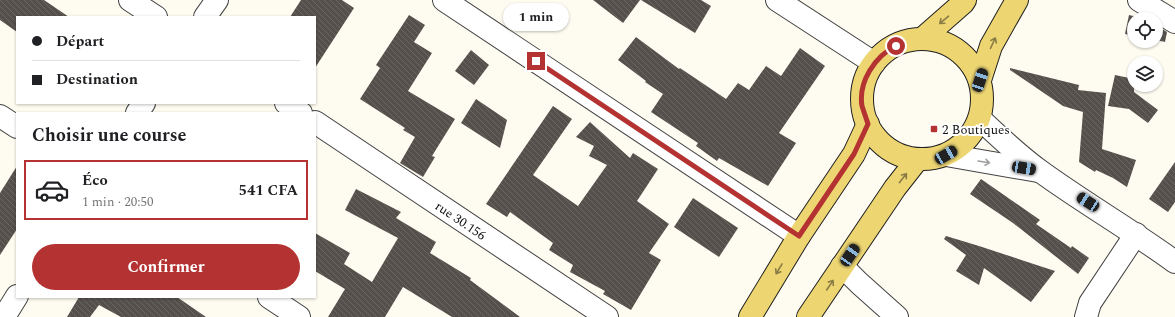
<!DOCTYPE html>
<html lang="fr">
<head>
<meta charset="utf-8">
<style>
	:root { --surface:#fff; --page:#f6f6f6; --text:#202124; --muted:#757577; --line:#e0e0e0; --accent:#b43231 }
	body { margin:0; font-family:Spectral,serif; background:var(--page); color:var(--text); height:100vh; display:flex; flex-direction:column; font-size:15px; white-space:nowrap }
	* { box-sizing:border-box; margin:0 }
	p { font-size:13px; color:var(--muted) }
	.icon { flex:none; width:22px; height:22px; fill:none; stroke:currentColor; stroke-width:2; stroke-linecap:round; stroke-linejoin:round }
	.map { position:relative; flex:1; overflow:hidden }
	.details { position:absolute; left:16px; top:112px; width:300px; height:186px; display:flex; flex-direction:column; background:var(--surface); border-radius:0px; box-shadow:0 1px 3px #0004 }
	.details>* { flex:none }
	.hud { position:absolute; left:16px; top:16px; width:300px; height:88px; border-radius:0px; box-shadow:0 1px 3px #0004; display:grid; align-content:center; height:88px; padding:0 16px; background:var(--surface) }
	.controls { position:absolute; left:1127px; top:12px; display:grid; gap:8px }
	.controls a { display:grid; place-items:center; width:36px; height:36px; border-radius:50%; background:var(--surface); box-shadow:0 1px 3px #0004; font-size:20px }
	.end { position:absolute; width:18px; height:18px; margin:-9px; border:5px solid #b43231; background:#fff; box-shadow:0 0 0 2px #fff }
	.from { border-radius:50% }
	.bubble { position:absolute; height:28px; border-radius:14px; background:var(--surface); box-shadow:0 1px 3px #0004; font-size:13px; font-weight:700; line-height:28px; text-align:center }
	.car { position:absolute; width:12px; height:24px; margin:-12px -6px; border-radius:5px; box-shadow:0 0 3px 1px #0007; background:linear-gradient(#222 24%,#8ab4d8 0 40%,#222 0 76%,#8ab4d8 0 86%,#222 0) }
	.hud b { display:flex; align-items:center; gap:14px; height:38px; font-size:15px }
	.hud b+b { border-top:1px solid var(--line) }
	.hud i { width:10px; height:10px; background:var(--text) }
	ul { padding:0; list-style:none }
	li { display:flex; align-items:center; gap:12px; height:60px; margin:0 8px 6px; padding:0 8px; border:2px solid transparent; border-radius:0px }
	li div { flex:1 }
	li b { display:block; font-size:15px }
	li em { font-style:normal; font-weight:700 }
	li.current { border-color:var(--accent) }
	li>.icon { width:36px; height:36px; stroke-width:1.5 }
	h2 { padding:0 16px; font-size:18px; line-height:48px }
	.cta { display:flex; gap:8px; margin-top:auto; padding:8px 16px }
	.cta a { flex:1; height:46px; border-radius:24px; background:var(--accent); color:#fff; font-size:16px; font-weight:700; line-height:46px; text-align:center }
	.map>svg:first-child { display:block }
</style>
</head>
<body>
<div class="map">
<svg width="1175" height="317" viewBox="0 0 1175 317">
	<defs>
		<pattern id="building-back-hatch" width="6" height="6" patternUnits="userSpaceOnUse"><rect width="6" height="6" fill="#56504c"/><path d="M-1 5l2 2M0 0l6 6M5-1l2 2" fill="none" stroke="#696561"/></pattern>
	</defs>
	<rect width="100%" height="100%" fill="#fefcf1"/>
	<g fill="url(#building-back-hatch)">
		<polygon points="0,0 44,0 69,17 17,17 17,32 0,20"/>
		<polygon points="301,0 342,0 354,8 315,68 315,17 290,17"/>
		<polygon points="593,0 640,0 623,23"/>
		<polygon points="641,0 701,0 711,6 695,33"/>
		<polygon points="409,15 425,25 414,42 432,53 408,91 455,119 432,156 435,157 423,177 400,163 415,137 403,130 405,128 360,99 380,68 376,65"/>
		<polygon points="1129,15 1146,19 1134,19 1134,36 1125,34"/>
		<polygon points="1156,25 1167,32 1165,42 1156,40"/>
		<polygon points="636,37 679,69 680,68 726,99 738,83 749,90 766,66 781,76 800,48 825,66 779,133 796,143 768,186 719,158 717,161 696,146 698,143 651,112 663,94 645,82 646,81 618,60"/>
		<polygon points="471,50 489,65 474,85 455,71"/>
		<polygon points="1010,68 1079,85 1078,90 1106,93 1102,149 1136,160 1127,187 1113,178 1096,170 1095,172 1079,162 1083,112 1063,106 1010,70"/>
		<polygon points="1115,75 1134,79 1134,92 1158,110 1148,123 1129,109 1108,106"/>
		<polygon points="476,99 507,120 500,148 461,123"/>
		<polygon points="553,106 572,119 533,175 578,206 607,165 589,156 594,146 576,137 590,122 630,158 633,153 658,169 637,201 669,224 649,253 661,260 631,310 603,294 605,291 570,272 573,265 549,250 553,243 510,212 507,217 486,204"/>
		<polygon points="1175,162 1175,202 1168,212 1149,199"/>
		<polygon points="17,166 17,229 0,255 0,193"/>
		<polygon points="981,179 1040,220 1036,224 1071,248 1072,246 1089,258 1078,274 1013,223 970,194"/>
		<polygon points="356,189 401,212 396,218 436,242 430,253 471,278 470,280 520,317 452,317 403,287 385,317 328,317 345,289 315,271 315,233 350,253 344,264 372,282 398,238 345,210"/>
		<polygon points="693,198 738,228 719,257 674,227"/>
		<polygon points="946,236 979,246 1055,271 1031,302 984,268 979,285 956,271 966,255 944,239"/>
		<polygon points="79,297 177,297 206,317 121,317 99,305 90,317 67,317"/>
	</g>
	<g fill="none" stroke-linecap="round" stroke-linejoin="round">
		<g stroke="#424242" stroke-width="24">
			<g id="minor">
				<polyline points="130,0 156,17"/>
				<polyline points="444,0 799,236"/>
				<polyline points="777,0 874,63"/>
				<polyline points="1139,0 1175,22"/>
				<polyline points="205,17 217,0"/>
				<polyline points="286,103 301,113"/>
				<polyline points="137,113 144,103"/>
				<polyline points="0,116 17,127"/>
				<path d="M980 119C999 137 1019 156 1040 171 1084 203 1131 230 1175 262"/>
				<polyline points="315,122 607,317"/>
				<polyline points="946,155 1038,171"/>
				<polyline points="842,266 859,283 897,317"/>
				<polyline points="269,297 299,317"/>
				<polyline points="4,317 17,296"/>
				<polyline points="1086,317 1090,303 1136,234"/>
			</g>
		</g>
		<g stroke="#202020" stroke-width="24">
			<g id="major">
				<polyline points="922,39 963,3 965,0"/>
				<circle cx="922" cy="99" r="60"/>
				<polyline points="980,80 991,46 1017,0"/>
				<polyline points="750,317 799,236 854,154 868,124"/>
				<polyline points="808,317 895,188 917,160"/>
			</g>
		</g>
		<use href="#minor" stroke="#fff" stroke-width="22"/>
		<use href="#major" stroke="#edd672" stroke-width="22"/>
	</g>
	<defs><path id="oneway-shaft" d="M-6 0H5M1.5-3L5.5 0L1.5 3" fill="none" stroke-width="1.6" stroke-linecap="round" stroke-linejoin="round"/></defs>
	<g stroke="#897c45">
		<use href="#oneway-shaft" transform="translate(944 20) rotate(140)"/>
		<use href="#oneway-shaft" transform="translate(993 43) rotate(-65)"/>
		<use href="#oneway-shaft" transform="translate(903 178) rotate(-52)"/>
		<use href="#oneway-shaft" transform="translate(779 269) rotate(121)"/>
		<use href="#oneway-shaft" transform="translate(830 285) rotate(-56)"/>
	</g>
	<use stroke="#9f9f9f" href="#oneway-shaft" transform="translate(984 162) rotate(9)"/>
	<g fill="none" stroke-linecap="round" stroke-linejoin="round">
		<path stroke="#b43231" stroke-width="5" d="M536 61 799 236 854 154 868 124C866 118 864 112 862 106 858 82 875 56 896 46"/>
	</g>
	<rect fill="#b43231" stroke="#fff" stroke-width="1.5" x="930" y="125" width="8" height="8" rx="2"/>
	<g text-anchor="middle" stroke-width="4" stroke-linejoin="round" paint-order="stroke">
		<g font-size="13" fill="#0f0f0f" stroke="#fff" text-anchor="start">
			<text x="942" y="134">2 Boutiques</text>
		</g>
		<g font-size="13" fill="#0f0f0f" stroke="#fff">
			<text transform="translate(461 220) rotate(34)" y="5">rue 30.156</text>
		</g>
	</g>
</svg>
<div class="controls">
<a><svg class="icon" aria-label="locate" viewBox="0 0 24 24"><circle cx="12" cy="12" r="6"/><path d="M12 2v4M12 18v4M2 12h4M18 12h4"/></svg></a>
<a><svg class="icon" aria-label="layers" viewBox="0 0 24 24"><path d="M12 4l9 5-9 5-9-5zM3 14l9 5 9-5"/></svg></a>
</div>
<i class="end from" style="left:896px;top:46px"></i>
<i class="end" style="left:536px;top:61px"></i>
<div class="bubble" style="left:503px;top:3px;width:66px">1 min</div>
<i class="car" style="left:980px;top:80px;rotate:18deg"></i>
<i class="car" style="left:946px;top:155px;rotate:60deg"></i>
<i class="car" style="left:1024px;top:168px;rotate:99deg"></i>
<i class="car" style="left:1088px;top:202px;rotate:303deg"></i>
<i class="car" style="left:850px;top:255px;rotate:34deg"></i>
<div class="hud">
<b><i class="from"></i>Départ</b>
<b><i></i>Destination</b>
</div>
<section class="details">
<h2>Choisir une course</h2>
<ul>
<li class="current"><svg class="icon" aria-label="car" viewBox="0 0 24 24"><path d="M5 17H2v-5l4-1 3-4h7l3 4 3 1v5h-3M9 17h6M6 11h13"/><circle cx="7" cy="17" r="2"/><circle cx="17" cy="17" r="2"/></svg><div><b>Éco</b><p>1 min · 20:50</p></div><em>541 CFA</em></li>
</ul>
<div class="cta"><a>Confirmer</a></div>
</section>
</div>
</body>
</html>
